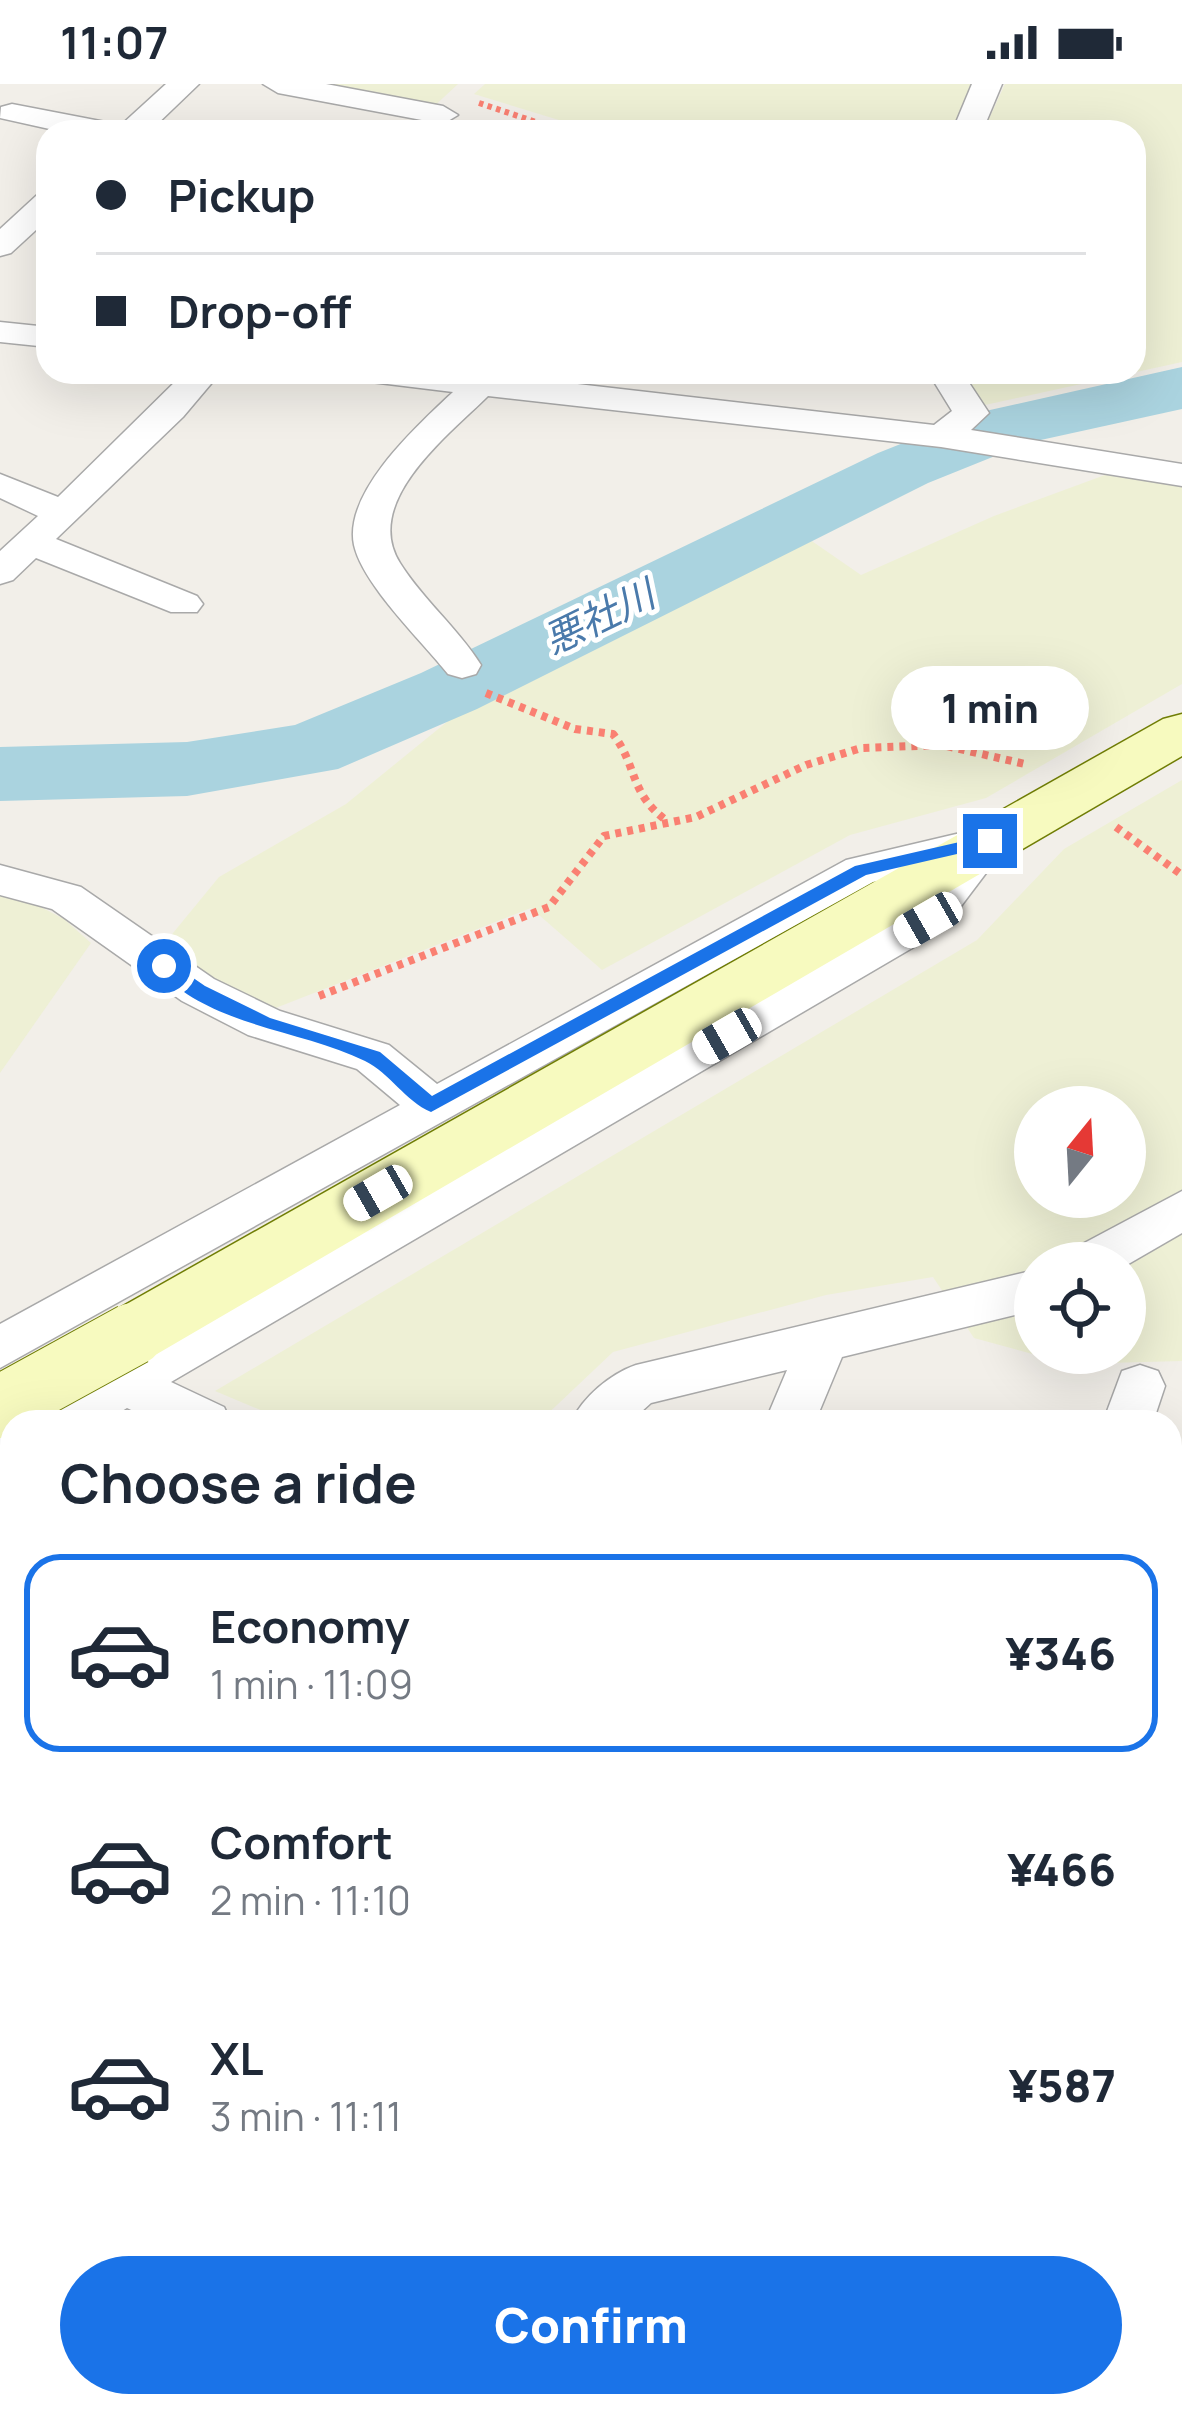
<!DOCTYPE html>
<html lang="en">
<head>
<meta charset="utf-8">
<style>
	:root { --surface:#fff; --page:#f6f6f7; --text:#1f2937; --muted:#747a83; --line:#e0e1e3; --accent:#1a73e8 }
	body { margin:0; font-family:Manrope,"Noto Sans JP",sans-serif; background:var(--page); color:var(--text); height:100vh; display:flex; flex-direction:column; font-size:45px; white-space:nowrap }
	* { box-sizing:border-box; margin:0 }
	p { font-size:39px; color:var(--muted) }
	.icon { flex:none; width:66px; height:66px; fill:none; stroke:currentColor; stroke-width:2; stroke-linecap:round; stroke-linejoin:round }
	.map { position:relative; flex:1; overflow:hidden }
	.sheet { position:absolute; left:0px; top:1326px; width:1182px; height:1008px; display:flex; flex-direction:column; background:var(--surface); border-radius:36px 36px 0 0; box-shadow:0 12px 48px #0002 }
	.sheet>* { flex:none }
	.hud { position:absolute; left:36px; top:36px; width:1110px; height:264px; border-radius:36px; box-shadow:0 12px 48px #0002; display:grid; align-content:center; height:264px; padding:0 60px; background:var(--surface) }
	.needle { width:78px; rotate:18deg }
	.buttons { position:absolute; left:1014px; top:1002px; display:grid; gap:24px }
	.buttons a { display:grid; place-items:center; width:132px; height:132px; border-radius:50%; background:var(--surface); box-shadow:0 12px 48px #0002; font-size:60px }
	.end { position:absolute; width:54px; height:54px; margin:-27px; border:15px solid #1a73e8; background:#fff; box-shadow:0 0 0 6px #fff }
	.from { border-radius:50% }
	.bubble { position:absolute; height:84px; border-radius:42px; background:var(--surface); box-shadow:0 12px 48px #0002; font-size:39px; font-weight:800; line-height:84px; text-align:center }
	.car { position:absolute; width:36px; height:72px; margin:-36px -18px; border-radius:15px; box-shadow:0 0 9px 3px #0007; background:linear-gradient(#fff 24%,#345 0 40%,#fff 0 76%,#345 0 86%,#fff 0) }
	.hud b { display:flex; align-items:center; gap:42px; height:114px; font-size:45px }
	.hud b+b { border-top:3px solid var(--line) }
	.hud i { width:30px; height:30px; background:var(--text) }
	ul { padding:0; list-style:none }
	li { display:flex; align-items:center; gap:36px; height:198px; margin:0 24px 18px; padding:0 36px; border:6px solid transparent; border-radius:36px }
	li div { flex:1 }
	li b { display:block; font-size:45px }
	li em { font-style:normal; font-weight:800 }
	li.current { border-color:var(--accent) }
	li>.icon { width:108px; height:108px; stroke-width:1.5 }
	h2 { padding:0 60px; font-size:54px; line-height:144px }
	.cta { display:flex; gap:24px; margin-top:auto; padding:24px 60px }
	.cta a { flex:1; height:138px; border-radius:72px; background:var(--accent); color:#fff; font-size:48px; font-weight:800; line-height:138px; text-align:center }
	.status { display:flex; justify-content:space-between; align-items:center; height:84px; padding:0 60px; background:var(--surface); direction:ltr }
	.status svg { height:33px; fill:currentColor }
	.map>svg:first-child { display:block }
</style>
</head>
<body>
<div class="status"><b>11:07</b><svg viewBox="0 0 49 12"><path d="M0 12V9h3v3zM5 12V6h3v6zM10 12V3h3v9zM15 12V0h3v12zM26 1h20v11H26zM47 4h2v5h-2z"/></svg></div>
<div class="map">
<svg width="1182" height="2334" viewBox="0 0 1182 2334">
	<rect width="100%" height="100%" fill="#f2efe9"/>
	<g fill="#eef0d5" fill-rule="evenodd">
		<polygon points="311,0 458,0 430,26"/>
		<polygon points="485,0 971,0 951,48 598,48 474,10"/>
		<polygon points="1005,0 1182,0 1182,278 985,321 962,288 1134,288 1134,48 983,48"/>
		<polygon points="1105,391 1182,402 1182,600 986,714 850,751 602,886 531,824 268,927 212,899 164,860 219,793 346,720 469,620 520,594 806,453 861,491 994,432"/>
		<path d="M1182 696V1277L1069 1280 974 1254 933 1193 826 1211 613 1268 539 1338H289L215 1307 977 856 1064 765ZM1035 1023H1125V1113H1035ZM1035 1179H1125V1269H1035Z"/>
		<polygon points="0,811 35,820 64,835 91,859 0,989"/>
	</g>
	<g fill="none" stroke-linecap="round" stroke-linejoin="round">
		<polygon fill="#aad3df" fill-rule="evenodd" points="1182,283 1182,325 1027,359 928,399 477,625 338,685 187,712 0,717 0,663 187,658 295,641 421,589 878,369 981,328"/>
		<g stroke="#a9a9a9" stroke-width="3">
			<g id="street">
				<polygon points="166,0 199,0 149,48 63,48 0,34 1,23 12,20 121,41"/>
				<polygon points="263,0 326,0 443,22 458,31 443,40 278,9"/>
				<polygon points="972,0 1002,0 982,48 952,48"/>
				<polygon points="48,108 48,135 11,169 0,172 0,145 37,111"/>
				<polygon points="0,238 48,243 48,263 0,258"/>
				<polygon points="185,288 221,288 183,333 56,455 197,512 203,520 197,528 171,528 36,474 13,496 0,500 0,467 38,432 0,414 0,390 58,413"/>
				<path d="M354 288 481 289 934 341 952 327 928 288H962L989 329 971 346 1182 380V402L941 363 488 312C450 350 361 417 400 479 423 516 458 544 481 581L476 590 462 594 448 590C422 557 363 501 354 461 343 408 418 341 453 308L371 298 359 295Z"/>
				<polygon points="990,742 1005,746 1011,756 943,846 171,1298 224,1323 231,1338 156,1338 127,1324 104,1338 35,1338 42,1323 82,1300 77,1289 84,1274 102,1268 124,1276 913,824 947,781 873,798 0,1284 0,1240 400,1021 357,985 248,951 182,917 52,825 0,811 0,781 81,803 214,895 280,927 389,961 437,1000 846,776"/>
				<polygon points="1182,1107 1182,1149 1125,1182 1066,1179 1073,1165"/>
				<path d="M1035 1186V1226L842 1273 815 1338H765L787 1286 651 1319 630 1338H571C583 1313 610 1290 636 1281Z"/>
				<polygon points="1140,1281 1158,1287 1165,1302 1153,1338 1103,1338 1122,1287"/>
				<polygon points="12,1343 12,1390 0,1394 0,1348"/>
				<polygon points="1170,1683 1182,1687 1182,1739 1170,1735"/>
				<polygon points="12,1902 12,1965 0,1970 0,1907"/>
				<polygon points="1170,2036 1182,2041 1182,2103 1170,2098"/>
				<polygon points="685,2322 774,2322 778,2332 781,2322 847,2322 844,2334 690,2334"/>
			</g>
		</g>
		<g stroke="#707d05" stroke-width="3">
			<g id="secondary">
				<polygon points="1182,630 1182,672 157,1270 133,1278 109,1270 99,1250 109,1230 1163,635"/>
				<polygon points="0,2089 12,2094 12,2196 0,2192"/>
				<polygon points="67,2322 159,2322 164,2334 72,2334"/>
			</g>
		</g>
		<polyline stroke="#fa8072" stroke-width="6" stroke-dasharray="4.5 4.5" stroke-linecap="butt" points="479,19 566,48"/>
		<g stroke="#fa8072" stroke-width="8" stroke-dasharray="6 6" stroke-linecap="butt">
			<path d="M486 609 575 645 613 650C638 683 629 709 667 737"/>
			<polyline points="1116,743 1182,791"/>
			<polyline points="319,912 549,823 604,752 696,733 806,681 861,664 942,661 1025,680"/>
		</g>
		<use href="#street" fill="#fff" fill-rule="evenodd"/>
		<use href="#secondary" fill="#f7fabf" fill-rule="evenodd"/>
		<g stroke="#707070" stroke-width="15">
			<g id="rail">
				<polyline points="0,1914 12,1932"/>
				<polyline points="257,2322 264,2334"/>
			</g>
		</g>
		<use href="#rail" stroke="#fff" stroke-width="10" stroke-dasharray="33" stroke-linecap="butt"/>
		<g stroke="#707d05" stroke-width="64" stroke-linecap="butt">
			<polyline id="secondary-bridge" points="0,1323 133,1250"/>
		</g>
		<use href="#secondary-bridge" stroke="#f7fabf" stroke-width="62"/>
	</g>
	<path fill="#1a73e8" d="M990 751 996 752V761L866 791 431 1028C405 1017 390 989 365 977 298 944 207 943 155 882L157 878H170L205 902 270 934 380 968 432 1012 855 782Z"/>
	<g text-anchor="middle" stroke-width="10" stroke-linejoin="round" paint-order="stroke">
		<g font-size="39" font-style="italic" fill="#4a7aab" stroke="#fff">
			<text transform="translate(599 533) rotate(-26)" y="14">悪社川</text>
		</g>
	</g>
</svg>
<div class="buttons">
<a><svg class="needle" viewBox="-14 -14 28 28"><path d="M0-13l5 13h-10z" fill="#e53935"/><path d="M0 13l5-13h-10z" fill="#747a83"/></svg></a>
<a><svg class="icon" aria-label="locate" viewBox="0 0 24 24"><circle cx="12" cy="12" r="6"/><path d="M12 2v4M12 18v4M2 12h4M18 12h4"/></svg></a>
</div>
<i class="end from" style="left:164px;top:882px"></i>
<i class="end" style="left:990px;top:757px"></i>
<div class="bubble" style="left:891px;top:582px;width:198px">1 min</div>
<i class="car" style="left:928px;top:836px;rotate:240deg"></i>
<i class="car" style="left:727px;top:952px;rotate:240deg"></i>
<i class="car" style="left:378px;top:1109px;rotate:240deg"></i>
<div class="hud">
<b><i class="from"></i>Pickup</b>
<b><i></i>Drop-off</b>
</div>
<section class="sheet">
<h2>Choose a ride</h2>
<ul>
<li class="current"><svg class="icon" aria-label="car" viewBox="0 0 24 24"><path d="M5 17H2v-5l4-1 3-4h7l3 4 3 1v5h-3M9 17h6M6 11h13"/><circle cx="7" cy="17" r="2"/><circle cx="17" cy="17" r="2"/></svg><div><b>Economy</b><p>1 min · 11:09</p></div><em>¥346</em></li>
<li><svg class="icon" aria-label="car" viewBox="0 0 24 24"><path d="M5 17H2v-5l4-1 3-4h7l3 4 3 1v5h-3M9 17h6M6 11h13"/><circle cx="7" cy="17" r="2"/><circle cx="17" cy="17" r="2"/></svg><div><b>Comfort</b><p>2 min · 11:10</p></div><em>¥466</em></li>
<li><svg class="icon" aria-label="car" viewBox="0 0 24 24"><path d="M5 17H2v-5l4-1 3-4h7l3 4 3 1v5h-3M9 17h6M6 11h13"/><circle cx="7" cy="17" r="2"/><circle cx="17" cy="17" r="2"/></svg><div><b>XL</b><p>3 min · 11:11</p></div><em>¥587</em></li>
</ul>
<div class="cta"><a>Confirm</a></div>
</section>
</div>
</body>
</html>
